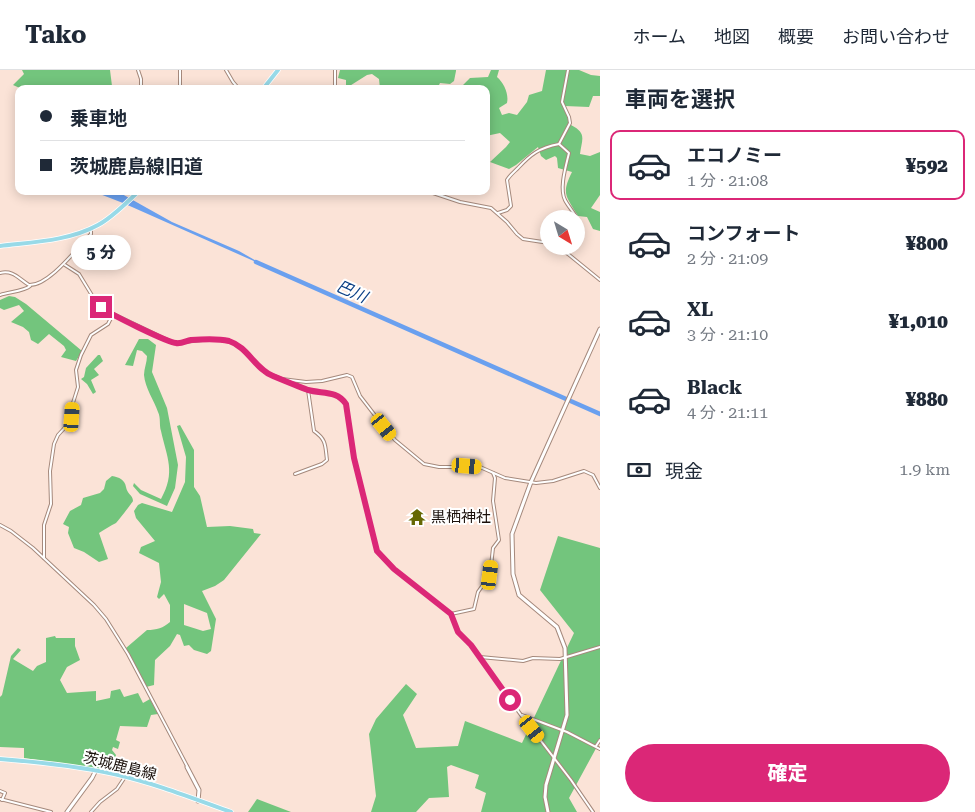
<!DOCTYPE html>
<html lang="ja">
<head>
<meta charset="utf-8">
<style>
	:root { --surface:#fff; --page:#f2f2f3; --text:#1f2937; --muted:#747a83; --line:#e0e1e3; --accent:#db2777 }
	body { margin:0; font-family:"Roboto Serif","Noto Sans JP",serif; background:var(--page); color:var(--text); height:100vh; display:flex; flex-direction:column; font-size:19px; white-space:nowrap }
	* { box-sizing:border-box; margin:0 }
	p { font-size:16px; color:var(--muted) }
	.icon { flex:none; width:28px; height:28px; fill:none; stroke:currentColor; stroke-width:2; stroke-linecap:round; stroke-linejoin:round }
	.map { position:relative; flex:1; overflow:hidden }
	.sheet { display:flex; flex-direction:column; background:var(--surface); width:375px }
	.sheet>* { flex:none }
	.guide { position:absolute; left:15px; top:15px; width:475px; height:110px; border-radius:10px; box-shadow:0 2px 12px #0003; display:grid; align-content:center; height:110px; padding:0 25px; background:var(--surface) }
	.needle { width:32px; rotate:142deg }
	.tools { position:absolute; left:540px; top:140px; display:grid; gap:10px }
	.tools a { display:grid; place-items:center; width:45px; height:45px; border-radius:50%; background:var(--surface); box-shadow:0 2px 12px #0003; font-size:25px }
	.end { position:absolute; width:22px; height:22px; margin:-11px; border:6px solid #db2777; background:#fff; box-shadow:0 0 0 2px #fff }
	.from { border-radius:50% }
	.bubble { position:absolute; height:35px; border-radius:18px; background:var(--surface); box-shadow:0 2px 12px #0003; font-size:16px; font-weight:800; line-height:35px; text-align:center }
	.car { position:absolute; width:15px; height:30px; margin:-15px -8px; border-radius:6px; box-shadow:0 0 4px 1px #0007; background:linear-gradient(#f5c518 24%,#345 0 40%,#f5c518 0 76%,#345 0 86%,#f5c518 0) }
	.guide b { display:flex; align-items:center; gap:18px; height:48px; font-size:19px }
	.guide b+b { border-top:1px solid var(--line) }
	.guide i { width:12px; height:12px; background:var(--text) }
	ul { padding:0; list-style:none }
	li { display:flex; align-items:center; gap:15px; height:70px; margin:0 10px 8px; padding:0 15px; border:2px solid transparent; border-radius:10px }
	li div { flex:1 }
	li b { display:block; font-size:19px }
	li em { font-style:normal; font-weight:800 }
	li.current { border-color:var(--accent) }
	li>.icon { width:45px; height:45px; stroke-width:1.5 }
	h2 { padding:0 25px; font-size:22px; line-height:60px }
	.pay { display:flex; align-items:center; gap:12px; height:55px; padding:0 25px; font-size:19px }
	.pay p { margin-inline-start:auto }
	.cta { display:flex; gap:10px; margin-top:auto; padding:10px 25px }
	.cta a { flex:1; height:58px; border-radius:30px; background:var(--accent); color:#fff; font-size:20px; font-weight:800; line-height:58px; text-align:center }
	header { display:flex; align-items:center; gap:30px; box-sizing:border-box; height:70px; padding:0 25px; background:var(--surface); border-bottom:1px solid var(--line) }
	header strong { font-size:24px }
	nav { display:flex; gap:28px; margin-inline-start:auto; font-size:18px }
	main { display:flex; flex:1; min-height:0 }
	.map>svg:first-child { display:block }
</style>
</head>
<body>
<header>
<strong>Tako</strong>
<nav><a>ホーム</a><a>地図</a><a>概要</a><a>お問い合わせ</a></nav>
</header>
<main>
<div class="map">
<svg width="600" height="742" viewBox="0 0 600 742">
	<rect width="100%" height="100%" fill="#fbe3d7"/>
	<g fill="#73c57d" fill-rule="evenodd">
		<polygon points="22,0 110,0 112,16 98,19 22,19 13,15 24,4"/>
		<polygon points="340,0 456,0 456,1 454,11 450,14 440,13 438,17 434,19 380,19 379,9 372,4 367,5 348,17 346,16 346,10 338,8"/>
		<path d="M491 0H499L497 7C504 13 509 24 507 33L499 38 502 45 509 43 517 45 527 32 529 25 542 21 546 0H579L591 5 600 6V26H593L589 37 565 36 568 42 571 55C587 63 582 69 580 84L590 86 600 82V125L591 138 600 142V161L593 159 587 147 578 146C566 126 561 124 572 102L558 98 557 88 555 86 546 90 541 86 538 77 516 95 509 99 490 92 506 77 510 72 500 63 486 66V19H459L470 8 488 7Z"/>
		<polygon points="9,226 15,227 26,234 82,281 76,291 61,287 66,280 64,276 49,264 38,274 31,270 29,262 23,257 11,252 24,241 19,235 4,240 0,238 0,230"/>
		<path d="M139 269H148L156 275 152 302 167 338 178 395 175 418 167 436 140 424 133 416 134 413 141 420 161 429C176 402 167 388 161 361 159 355 161 348 158 342 154 330 145 318 144 305 144 299 147 292 147 286L142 281 137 280 133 296 125 295Z"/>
		<polygon points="98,285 100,285 103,291 94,299 99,305 91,310 96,322 93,324 87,314 81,309 84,307 86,298"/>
		<path d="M180 355 194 380V417L200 426 207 457 230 456 253 459 254 463 261 464 224 510 215 516 202 521 216 549 211 581 207 584 194 580 189 575 184 576 180 565 177 564 170 576 155 590 154 615 146 617 126 578 147 560C157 560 163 558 170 552V535L164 524 159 529 157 527 161 512 159 493 139 483 141 477 155 471 136 448 134 441 138 435 142 433 172 442 185 412 186 387 177 356ZM184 534 207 543 211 559 203 561 184 555Z"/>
		<path d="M112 406C119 407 125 410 126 417 127 424 133 425 133 431 132 433 118 451 116 453 110 456 105 459 99 463L108 489 99 492 84 482 74 478 68 463 69 457 63 454 70 441 81 435 83 428 100 423 104 419 106 411Z"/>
		<polygon points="558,466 600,478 600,671 569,728 577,742 481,742 486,723 475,718 479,705 451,695 447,697 449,727 429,728 416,742 371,742 376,726 369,664 376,649 406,614 417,624 403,645 416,678 458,676 465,651 522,673 574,563 540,520"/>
		<polygon points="55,566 56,568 75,568 75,576 80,590 67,597 60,610 67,623 96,621 96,631 110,628 111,621 120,619 124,627 138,623 143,633 150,629 158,644 151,645 147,657 120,656 116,670 120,672 118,679 113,677 112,680 116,685 112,701 24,688 24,678 0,677 0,627 2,625 11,586 18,578 21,580 13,589 33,601 37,596 46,592 46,568"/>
		<polygon points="257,729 291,742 248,742"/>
	</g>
	<polygon fill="#6aa0ef" points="92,121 105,121 116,125 122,124 172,152 239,181 265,196 123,133"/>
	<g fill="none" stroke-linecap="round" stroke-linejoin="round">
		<polyline stroke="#6aa0ef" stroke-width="4.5" points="256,192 600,344"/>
		<g stroke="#a5897c" stroke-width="4">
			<g id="street">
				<polyline points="138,0 141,9 141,17 144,19"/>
				<polyline points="180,0 180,19"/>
				<polyline points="226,0 233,12 239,19"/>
				<polyline points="335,0 335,19"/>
				<path d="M559 74 569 83C566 96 559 118 565 130 568 136 573 141 576 147L575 149"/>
				<polyline points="427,121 460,132 491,138 507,152 517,164 523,169 549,173"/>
				<path d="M498 143 507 140 511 136 507 110C510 105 514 102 518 98 531 84 539 78 559 74L570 53 569 47 562 32 568 0"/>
				<polyline points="556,176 568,184 600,210"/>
				<polyline points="65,195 79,204 93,227 103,239 174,273 212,269 230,271 241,278 265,302 282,309 306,312 322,311 347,305 352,307 360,326 377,348 395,370 424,394 439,397 480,397 505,408 536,413 553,411 584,401 593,405 600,418"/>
				<path d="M0 203C13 200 18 208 29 215 49 216 77 178 91 164V160"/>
				<path d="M0 225C9 222 25 221 30 216"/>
				<path d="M285 310C294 314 303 319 312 321 325 324 338 321 346 334L354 388 377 481 394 499 451 544 458 562 471 575 521 645 571 710 593 742"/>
				<path d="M295 404 322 394 327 390C325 376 327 370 314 361L308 320"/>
				<polyline points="0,455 11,461 33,478 94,535 106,549 128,584 187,696"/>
				<polyline points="44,488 44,455 51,434 50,401 54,374 58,365 70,352 72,336 78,317 76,300 81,285 91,265 108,254 113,244"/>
				<polyline points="451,544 474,539 478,522 490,505 493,478 499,470 493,431 495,408 493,403"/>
				<polyline points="480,587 523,591 533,588 560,589 600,577"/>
				<polyline points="522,645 567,662 600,679"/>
				<polyline points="596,676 600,670"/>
				<polyline points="0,721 5,723 2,730"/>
				<polyline points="0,729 51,742"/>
				<polyline points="91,742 100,732 117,719 125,707"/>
			</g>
		</g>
		<g stroke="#a5897c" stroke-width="5">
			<g id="secondary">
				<polyline points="187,697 199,720 198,731"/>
				<polyline points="67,742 92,708 96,700"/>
				<polyline points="548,742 545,727 546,715 567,645 565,578 557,557 519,525 513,504 512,464 531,412 600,259"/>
			</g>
		</g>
		<g stroke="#fff" stroke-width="5.5">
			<g id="primary">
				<polyline points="263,19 278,0"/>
				<path d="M0 176C32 172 69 171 98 155 113 147 126 133 139 121"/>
				<path d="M0 689C38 692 76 696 114 704 154 713 192 728 231 742"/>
			</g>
		</g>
		<use href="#street" stroke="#fff" stroke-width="2"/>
		<use href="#secondary" stroke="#fff" stroke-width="3"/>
		<use href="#primary" stroke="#98dae8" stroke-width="4"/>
	</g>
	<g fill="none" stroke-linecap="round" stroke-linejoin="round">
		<path stroke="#db2777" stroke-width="6" d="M101 237C107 243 169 273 176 273 181 274 186 271 191 270 203 269 217 268 229 271 248 277 255 299 273 306 285 311 297 316 308 320 322 324 337 320 346 334L354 388 377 481 394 499 451 544 458 562 471 575 510 630"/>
	</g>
	<defs>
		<g id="temple-bare" transform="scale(1.35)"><path d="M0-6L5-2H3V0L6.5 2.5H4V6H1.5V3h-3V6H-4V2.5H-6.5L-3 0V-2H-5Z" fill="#656804" stroke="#fff" stroke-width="2.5" paint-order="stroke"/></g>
	</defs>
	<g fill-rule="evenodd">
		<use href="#temple-bare" x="417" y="447"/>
	</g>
	<g text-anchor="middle" stroke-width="4" stroke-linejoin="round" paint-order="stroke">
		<g font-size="15" fill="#1a100b" stroke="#fff" text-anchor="start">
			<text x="431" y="452">黒栖神社</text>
		</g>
		<g font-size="15" fill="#1a100b" stroke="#fff">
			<text transform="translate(120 696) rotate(14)" y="5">茨城鹿島線</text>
		</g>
		<g font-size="16" font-style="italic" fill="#0c4086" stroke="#fff">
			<text transform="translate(352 221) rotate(24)" y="6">巴川</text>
		</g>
	</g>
</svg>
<div class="tools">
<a><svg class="needle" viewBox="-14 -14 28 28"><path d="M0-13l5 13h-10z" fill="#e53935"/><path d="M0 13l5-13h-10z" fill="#747a83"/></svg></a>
</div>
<i class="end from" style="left:510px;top:630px"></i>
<i class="end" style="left:101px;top:237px"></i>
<div class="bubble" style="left:71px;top:165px;width:60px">5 分</div>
<i class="car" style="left:72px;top:347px;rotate:4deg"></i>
<i class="car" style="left:384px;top:357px;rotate:141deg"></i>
<i class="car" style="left:467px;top:396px;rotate:95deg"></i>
<i class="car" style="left:490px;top:505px;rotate:7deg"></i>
<i class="car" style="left:532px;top:659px;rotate:142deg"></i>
<div class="guide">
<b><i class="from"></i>乗車地</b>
<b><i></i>茨城鹿島線旧道</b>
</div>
</div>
<section class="sheet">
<h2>車両を選択</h2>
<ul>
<li class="current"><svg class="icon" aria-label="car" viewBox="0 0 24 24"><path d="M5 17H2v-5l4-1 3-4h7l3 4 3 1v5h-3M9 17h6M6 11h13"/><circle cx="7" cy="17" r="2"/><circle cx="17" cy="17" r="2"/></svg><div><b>エコノミー</b><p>1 分 · 21:08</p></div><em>¥592</em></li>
<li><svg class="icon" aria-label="car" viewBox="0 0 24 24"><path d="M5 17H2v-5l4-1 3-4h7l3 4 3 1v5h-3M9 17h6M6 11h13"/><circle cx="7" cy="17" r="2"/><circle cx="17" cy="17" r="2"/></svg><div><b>コンフォート</b><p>2 分 · 21:09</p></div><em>¥800</em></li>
<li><svg class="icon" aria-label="car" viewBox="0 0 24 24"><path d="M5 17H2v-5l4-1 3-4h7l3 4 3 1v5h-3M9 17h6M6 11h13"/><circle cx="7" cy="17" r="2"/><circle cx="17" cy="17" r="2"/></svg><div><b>XL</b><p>3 分 · 21:10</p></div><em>¥1,010</em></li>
<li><svg class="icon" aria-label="car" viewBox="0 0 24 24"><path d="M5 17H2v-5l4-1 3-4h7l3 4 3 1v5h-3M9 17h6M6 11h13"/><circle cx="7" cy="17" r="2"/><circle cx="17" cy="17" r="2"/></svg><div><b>Black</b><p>4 分 · 21:11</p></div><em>¥880</em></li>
</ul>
<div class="pay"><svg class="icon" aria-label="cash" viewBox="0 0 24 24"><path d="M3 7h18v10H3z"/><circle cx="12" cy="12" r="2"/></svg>現金<p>1.9 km</p></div>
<div class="cta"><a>確定</a></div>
</section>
</main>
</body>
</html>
